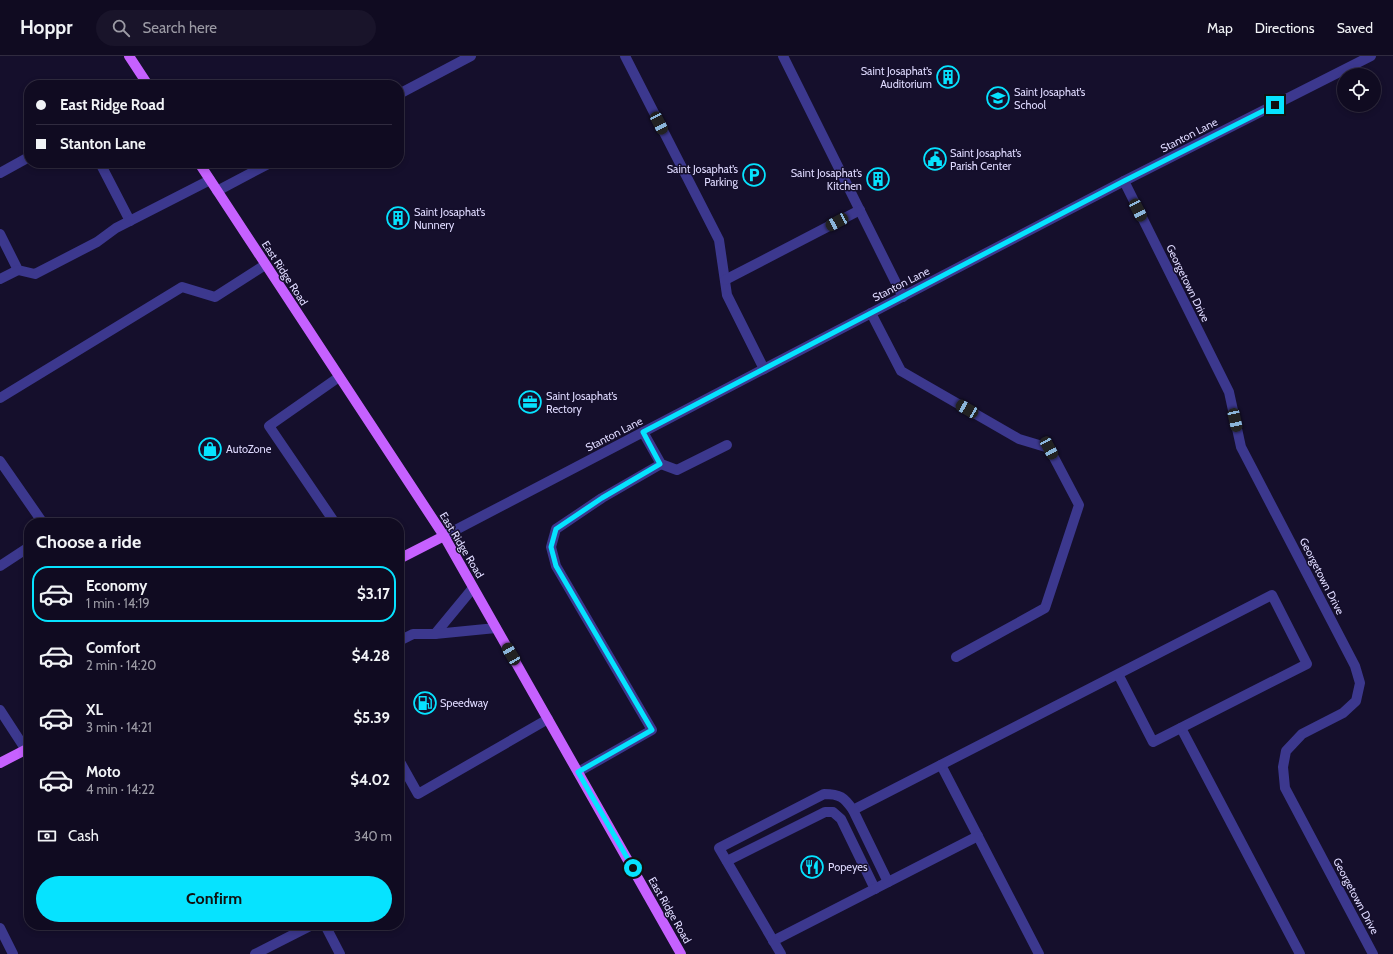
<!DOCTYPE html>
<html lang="en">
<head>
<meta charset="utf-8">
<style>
	:root { --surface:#100b21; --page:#19142a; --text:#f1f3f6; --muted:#9c9ba5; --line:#302b3f; --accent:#06e3ff }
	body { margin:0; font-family:Cabin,sans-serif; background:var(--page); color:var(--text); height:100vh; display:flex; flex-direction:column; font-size:15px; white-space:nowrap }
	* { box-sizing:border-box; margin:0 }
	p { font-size:13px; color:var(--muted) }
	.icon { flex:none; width:22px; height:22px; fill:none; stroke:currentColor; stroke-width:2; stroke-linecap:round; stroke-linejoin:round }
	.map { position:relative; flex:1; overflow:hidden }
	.sheet { position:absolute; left:24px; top:462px; width:380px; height:412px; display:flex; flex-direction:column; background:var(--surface); border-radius:16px; box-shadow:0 2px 6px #0003,0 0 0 1px var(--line) }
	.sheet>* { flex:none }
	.hud { position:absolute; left:24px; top:24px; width:380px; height:88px; border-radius:16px; box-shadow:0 2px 6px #0003,0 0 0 1px var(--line); display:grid; align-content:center; height:88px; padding:0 12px; background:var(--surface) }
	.buttons { position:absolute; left:1337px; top:12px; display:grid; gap:8px }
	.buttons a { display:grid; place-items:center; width:44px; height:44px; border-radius:50%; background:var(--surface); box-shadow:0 2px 6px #0003,0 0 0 1px var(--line); font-size:20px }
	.end { position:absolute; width:18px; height:18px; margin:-9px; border:5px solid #06e3ff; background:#111; box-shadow:0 0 0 2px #111 }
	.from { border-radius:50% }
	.car { position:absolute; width:12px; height:24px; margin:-12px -6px; border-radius:5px; box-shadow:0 0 3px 1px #0007; background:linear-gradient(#222 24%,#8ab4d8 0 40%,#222 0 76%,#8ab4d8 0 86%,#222 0) }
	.hud b { display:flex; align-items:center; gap:14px; height:38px; font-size:15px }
	.hud b+b { border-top:1px solid var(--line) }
	.hud i { width:10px; height:10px; background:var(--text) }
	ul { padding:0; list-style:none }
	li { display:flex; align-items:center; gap:12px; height:56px; margin:0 8px 6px; padding:0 4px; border:2px solid transparent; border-radius:16px }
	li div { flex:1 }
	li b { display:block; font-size:15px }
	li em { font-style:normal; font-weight:800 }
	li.on { border-color:var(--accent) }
	li>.icon { width:36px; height:36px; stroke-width:1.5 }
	h2 { padding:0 12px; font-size:18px; line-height:48px }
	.pay { display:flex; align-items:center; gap:10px; height:44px; padding:0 12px; font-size:15px }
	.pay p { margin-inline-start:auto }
	.button { display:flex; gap:8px; margin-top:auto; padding:8px 12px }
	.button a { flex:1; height:46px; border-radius:24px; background:var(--accent); color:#111; font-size:16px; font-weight:800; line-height:46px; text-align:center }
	header { display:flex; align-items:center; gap:24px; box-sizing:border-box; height:56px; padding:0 20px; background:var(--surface); border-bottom:1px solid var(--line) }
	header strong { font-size:19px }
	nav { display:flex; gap:22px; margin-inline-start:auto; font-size:14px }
	.search { width:280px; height:36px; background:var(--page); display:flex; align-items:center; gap:10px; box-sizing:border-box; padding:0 14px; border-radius:22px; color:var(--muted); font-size:15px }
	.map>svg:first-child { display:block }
</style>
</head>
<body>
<header>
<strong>Hoppr</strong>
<div class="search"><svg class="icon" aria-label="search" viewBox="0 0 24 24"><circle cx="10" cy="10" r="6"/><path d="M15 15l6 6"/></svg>Search here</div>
<nav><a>Map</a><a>Directions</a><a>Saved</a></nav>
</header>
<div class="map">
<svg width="1393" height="898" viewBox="0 0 1393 898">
	<rect width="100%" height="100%" fill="#150f2c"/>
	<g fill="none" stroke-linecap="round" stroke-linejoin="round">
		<g stroke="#3c388e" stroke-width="10">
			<polyline points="625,0 719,184 727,239 764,313"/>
			<polyline points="783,0 903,241"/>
			<polyline points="399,38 471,0"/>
			<polyline points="100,107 130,165"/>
			<polyline points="0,117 29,101"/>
			<polyline points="1124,125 1229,336 1241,391 1355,610 1360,627 1356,645 1343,657 1302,678 1286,695 1283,711 1285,732 1373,898"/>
			<polyline points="217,135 270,107"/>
			<polyline points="0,178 18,214 35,218 97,186 116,172 210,124"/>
			<polyline points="0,223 18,214"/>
			<polyline points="725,224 860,154"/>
			<polyline points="871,257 901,315 1019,383 1049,392 1079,449 1045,552 956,601"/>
			<polyline points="0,342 182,231 215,241 265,209"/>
			<polyline points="643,376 661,408 677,414 727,389"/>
			<polyline points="0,405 43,467"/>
			<polyline points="329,467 333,464 269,370 339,321"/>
			<polyline points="444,480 1124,125 1371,0"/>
			<polyline points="0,510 29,491"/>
			<polyline points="435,578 473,532"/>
			<polyline points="399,585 413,578 435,578 496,572"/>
			<polyline points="0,654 26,694"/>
			<polyline points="1181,672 1300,898"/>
			<polyline points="399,704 418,738 548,663"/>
			<polyline points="941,709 1039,898"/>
			<polyline points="578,716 652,674 556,510 551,491 556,473 602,442 661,408"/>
			<polyline points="853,754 1272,539 1307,608 1153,686 1118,618"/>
			<polyline points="727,805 825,756 833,756 841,763 875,833"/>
			<polyline points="325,869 340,898"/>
			<polyline points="0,872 13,898"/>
			<polyline points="773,885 978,780"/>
			<polyline points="255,898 312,869"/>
			<path d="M781 898 719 792 824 738C840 738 844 741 853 754L888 826"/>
		</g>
		<g stroke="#c661ff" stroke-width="10">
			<polyline points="129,0 148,29"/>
			<polyline points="199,107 444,480 681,898"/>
			<polyline points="399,503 444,480"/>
			<polyline points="0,707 29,692"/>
		</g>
	</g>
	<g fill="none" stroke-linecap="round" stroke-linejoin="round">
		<polyline stroke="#06e3ff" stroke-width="5" points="633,812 578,716 652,674 556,510 551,491 556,473 602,442 660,408 643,376 1124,125 1275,49"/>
	</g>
	<defs>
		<g id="building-ring" transform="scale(1.15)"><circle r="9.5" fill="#150f2c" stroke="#06e3ff" stroke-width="1.5"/><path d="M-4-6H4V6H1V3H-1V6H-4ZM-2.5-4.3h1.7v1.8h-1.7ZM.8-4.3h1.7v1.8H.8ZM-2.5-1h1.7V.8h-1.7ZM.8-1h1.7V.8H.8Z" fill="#06e3ff"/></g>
		<g id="school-ring" transform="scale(1.15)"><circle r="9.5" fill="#150f2c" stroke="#06e3ff" stroke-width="1.5"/><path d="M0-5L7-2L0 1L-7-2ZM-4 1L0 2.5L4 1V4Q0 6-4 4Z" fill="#06e3ff"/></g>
		<g id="civic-ring" transform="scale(1.15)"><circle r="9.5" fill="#150f2c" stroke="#06e3ff" stroke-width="1.5"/><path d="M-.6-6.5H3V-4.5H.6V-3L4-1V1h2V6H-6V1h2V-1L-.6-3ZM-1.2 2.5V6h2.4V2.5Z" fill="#06e3ff"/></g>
		<g id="parking-ring" transform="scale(1.15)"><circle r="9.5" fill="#150f2c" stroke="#06e3ff" stroke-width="1.5"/><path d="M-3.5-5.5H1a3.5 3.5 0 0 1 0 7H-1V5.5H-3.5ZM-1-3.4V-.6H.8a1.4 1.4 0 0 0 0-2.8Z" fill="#06e3ff"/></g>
		<g id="office-ring" transform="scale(1.15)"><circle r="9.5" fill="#150f2c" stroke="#06e3ff" stroke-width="1.5"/><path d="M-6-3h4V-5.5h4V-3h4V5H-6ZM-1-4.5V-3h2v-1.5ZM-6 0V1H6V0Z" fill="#06e3ff"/></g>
		<g id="shop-ring" transform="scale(1.15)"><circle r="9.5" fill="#150f2c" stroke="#06e3ff" stroke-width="1.5"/><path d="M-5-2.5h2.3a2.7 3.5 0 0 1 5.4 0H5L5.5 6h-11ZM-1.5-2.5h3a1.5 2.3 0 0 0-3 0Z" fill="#06e3ff"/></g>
		<g id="fuel-ring" transform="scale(1.15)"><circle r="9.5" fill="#150f2c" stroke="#06e3ff" stroke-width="1.5"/><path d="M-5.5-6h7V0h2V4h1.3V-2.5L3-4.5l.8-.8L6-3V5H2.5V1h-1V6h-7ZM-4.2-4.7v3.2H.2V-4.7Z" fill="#06e3ff"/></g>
		<g id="restaurant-ring" transform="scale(1.15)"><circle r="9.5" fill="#150f2c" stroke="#06e3ff" stroke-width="1.5"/><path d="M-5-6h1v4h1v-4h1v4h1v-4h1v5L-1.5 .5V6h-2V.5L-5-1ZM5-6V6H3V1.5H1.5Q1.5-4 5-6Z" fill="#06e3ff"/></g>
	</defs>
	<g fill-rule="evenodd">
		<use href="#building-ring" x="948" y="21"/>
		<use href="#school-ring" x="998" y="42"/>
		<use href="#civic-ring" x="935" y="103"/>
		<use href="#parking-ring" x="754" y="119"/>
		<use href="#building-ring" x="878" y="123"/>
		<use href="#building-ring" x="398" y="162"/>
		<use href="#office-ring" x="530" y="346"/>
		<use href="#shop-ring" x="210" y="393"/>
		<use href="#fuel-ring" x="425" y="647"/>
		<use href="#restaurant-ring" x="812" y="811"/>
	</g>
	<g text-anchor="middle" stroke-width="3" stroke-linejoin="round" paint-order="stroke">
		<g font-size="11" fill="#dfdaff" stroke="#150f2c" text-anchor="start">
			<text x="932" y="19" text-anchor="end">Saint Josaphat’s<tspan x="932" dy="13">Auditorium</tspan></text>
			<text x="1014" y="40">Saint Josaphat’s<tspan x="1014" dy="13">School</tspan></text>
			<text x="950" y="101">Saint Josaphat’s<tspan x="950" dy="13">Parish Center</tspan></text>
			<text x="738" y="117" text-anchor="end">Saint Josaphat’s<tspan x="738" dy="13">Parking</tspan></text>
			<text x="862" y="121" text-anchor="end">Saint Josaphat’s<tspan x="862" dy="13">Kitchen</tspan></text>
			<text x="414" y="160">Saint Josaphat’s<tspan x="414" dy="13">Nunnery</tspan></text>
			<text x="546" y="344">Saint Josaphat’s<tspan x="546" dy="13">Rectory</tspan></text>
			<text x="226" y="397">AutoZone</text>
			<text x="440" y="651">Speedway</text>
			<text x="828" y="815">Popeyes</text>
		</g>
		<g font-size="11" fill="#dfdaff" stroke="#150f2c">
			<text transform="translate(1189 79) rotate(-27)" y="4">Stanton Lane</text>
			<text transform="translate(285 217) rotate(57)" y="4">East Ridge Road</text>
			<text transform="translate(1188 227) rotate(64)" y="4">Georgetown Drive</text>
			<text transform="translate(901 228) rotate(-27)" y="4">Stanton Lane</text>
			<text transform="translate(614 378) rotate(-27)" y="4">Stanton Lane</text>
			<text transform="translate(462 489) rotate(59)" y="4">East Ridge Road</text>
			<text transform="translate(1322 520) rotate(63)" y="4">Georgetown Drive</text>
			<text transform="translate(1356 840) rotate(62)" y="4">Georgetown Drive</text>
			<text transform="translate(670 854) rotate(60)" y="4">East Ridge Road</text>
		</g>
	</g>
</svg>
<div class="buttons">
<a><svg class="icon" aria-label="locate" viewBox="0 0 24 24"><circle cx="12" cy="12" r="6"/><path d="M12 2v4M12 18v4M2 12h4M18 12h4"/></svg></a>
</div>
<i class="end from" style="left:633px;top:812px"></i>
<i class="end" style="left:1275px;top:49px"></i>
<i class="car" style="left:659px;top:67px;rotate:153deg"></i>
<i class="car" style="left:1138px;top:154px;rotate:153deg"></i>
<i class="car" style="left:837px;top:166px;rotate:242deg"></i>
<i class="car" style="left:967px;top:353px;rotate:300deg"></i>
<i class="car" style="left:1235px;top:364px;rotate:168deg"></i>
<i class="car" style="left:1049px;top:392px;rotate:152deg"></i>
<i class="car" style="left:511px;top:598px;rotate:330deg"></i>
<div class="hud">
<b><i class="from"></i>East Ridge Road</b>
<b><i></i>Stanton Lane</b>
</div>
<section class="sheet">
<h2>Choose a ride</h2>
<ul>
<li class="on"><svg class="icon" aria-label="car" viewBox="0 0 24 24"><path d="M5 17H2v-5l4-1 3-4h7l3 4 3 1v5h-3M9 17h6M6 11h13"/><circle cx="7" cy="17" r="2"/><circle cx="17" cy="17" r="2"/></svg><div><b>Economy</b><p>1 min · 14:19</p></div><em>$3.17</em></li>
<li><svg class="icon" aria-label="car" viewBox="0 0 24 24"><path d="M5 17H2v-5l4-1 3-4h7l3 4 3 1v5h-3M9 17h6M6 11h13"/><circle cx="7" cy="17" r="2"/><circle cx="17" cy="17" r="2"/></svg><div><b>Comfort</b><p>2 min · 14:20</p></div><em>$4.28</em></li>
<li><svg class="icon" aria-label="car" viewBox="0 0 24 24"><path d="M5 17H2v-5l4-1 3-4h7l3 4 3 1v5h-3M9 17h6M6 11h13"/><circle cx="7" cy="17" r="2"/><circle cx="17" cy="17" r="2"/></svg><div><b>XL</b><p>3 min · 14:21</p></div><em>$5.39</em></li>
<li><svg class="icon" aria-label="car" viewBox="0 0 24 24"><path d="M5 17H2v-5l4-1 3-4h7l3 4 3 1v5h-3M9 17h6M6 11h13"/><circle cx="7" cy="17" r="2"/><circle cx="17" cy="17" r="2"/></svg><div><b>Moto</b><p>4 min · 14:22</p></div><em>$4.02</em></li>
</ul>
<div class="pay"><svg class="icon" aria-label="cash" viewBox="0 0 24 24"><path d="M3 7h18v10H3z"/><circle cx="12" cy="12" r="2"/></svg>Cash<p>340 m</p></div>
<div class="button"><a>Confirm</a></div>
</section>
</div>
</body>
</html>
